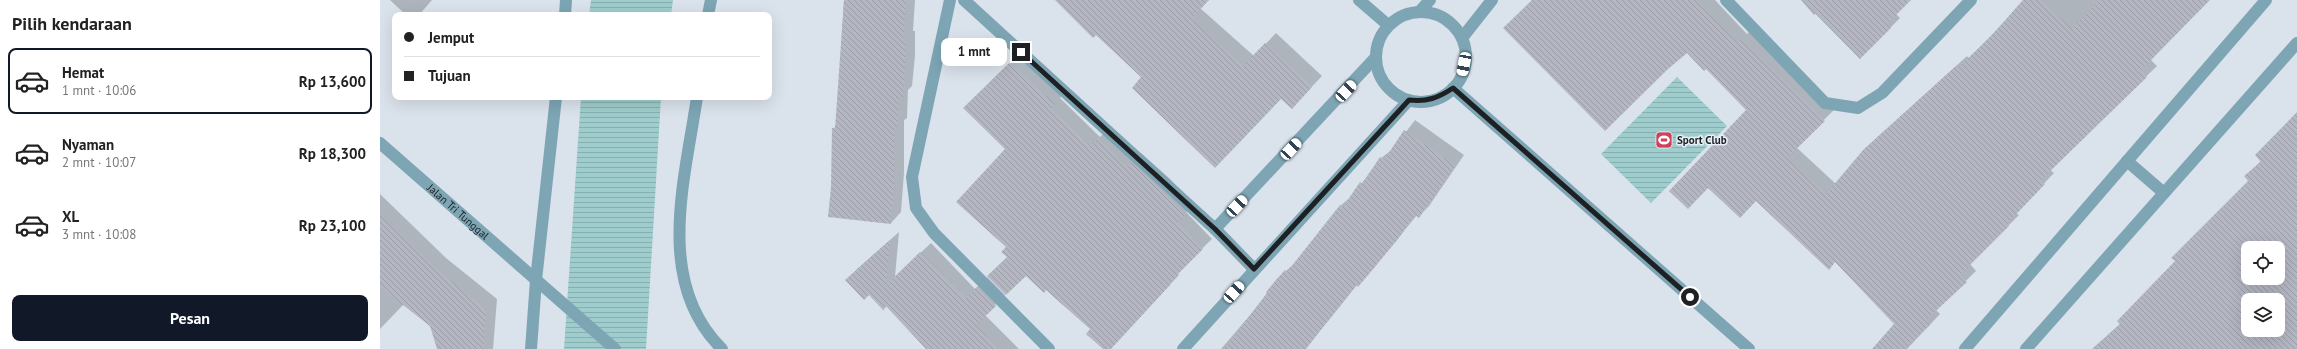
<!DOCTYPE html>
<html lang="id">
<head>
<meta charset="utf-8">
<style>
	:root { --surface:#fff; --page:#f2f2f2; --text:#222; --muted:#767676; --line:#e0e0e0; --accent:#111827 }
	body { margin:0; font-family:"PT Sans",sans-serif; background:var(--page); color:var(--text); height:100vh; display:flex; flex-direction:column; font-size:15px; white-space:nowrap }
	* { box-sizing:border-box; margin:0 }
	p { font-size:13px; color:var(--muted) }
	.icon { flex:none; width:22px; height:22px; fill:none; stroke:currentColor; stroke-width:2; stroke-linecap:round; stroke-linejoin:round }
	.map { position:relative; flex:1; overflow:hidden }
	.side { display:flex; flex-direction:column; background:var(--surface); width:380px }
	.side>* { flex:none }
	.hud { position:absolute; left:12px; top:12px; width:380px; height:88px; border-radius:8px; box-shadow:0 4px 16px #0002; display:grid; align-content:center; height:88px; padding:0 12px; background:var(--surface) }
	.fabs { position:absolute; left:1861px; top:241px; display:grid; gap:8px }
	.fabs a { display:grid; place-items:center; width:44px; height:44px; border-radius:8px; background:var(--surface); box-shadow:0 4px 16px #0002; font-size:20px }
	.end { position:absolute; width:18px; height:18px; margin:-9px; border:5px solid #1e2124; background:#fff; box-shadow:0 0 0 2px #fff }
	.from { border-radius:50% }
	.bubble { position:absolute; height:28px; border-radius:8px; background:var(--surface); box-shadow:0 4px 16px #0002; font-size:13px; font-weight:700; line-height:28px; text-align:center }
	.car { position:absolute; width:12px; height:24px; margin:-12px -6px; border-radius:5px; box-shadow:0 0 3px 1px #0007; background:linear-gradient(#fff 24%,#345 0 40%,#fff 0 76%,#345 0 86%,#fff 0) }
	.hud b { display:flex; align-items:center; gap:14px; height:38px; font-size:15px }
	.hud b+b { border-top:1px solid var(--line) }
	.hud i { width:10px; height:10px; background:var(--text) }
	ul { padding:0; list-style:none }
	li { display:flex; align-items:center; gap:12px; height:66px; margin:0 8px 6px; padding:0 4px; border:2px solid transparent; border-radius:8px }
	li div { flex:1 }
	li b { display:block; font-size:15px }
	li em { font-style:normal; font-weight:700 }
	li.current { border-color:var(--accent) }
	li>.icon { width:36px; height:36px; stroke-width:1.5 }
	h2 { padding:0 12px; font-size:18px; line-height:48px }
	.primary-button { display:flex; gap:8px; margin-top:auto; padding:8px 12px }
	.primary-button a { flex:1; height:46px; border-radius:8px; background:var(--accent); color:#fff; font-size:16px; font-weight:700; line-height:46px; text-align:center }
	main { display:flex; flex:1; min-height:0 }
	.map>svg:first-child { display:block }
</style>
</head>
<body>
<main>
<section class="side">
<h2>Pilih kendaraan</h2>
<ul>
<li class="current"><svg class="icon" aria-label="car" viewBox="0 0 24 24"><path d="M5 17H2v-5l4-1 3-4h7l3 4 3 1v5h-3M9 17h6M6 11h13"/><circle cx="7" cy="17" r="2"/><circle cx="17" cy="17" r="2"/></svg><div><b>Hemat</b><p>1 mnt · 10:06</p></div><em>Rp 13,600</em></li>
<li><svg class="icon" aria-label="car" viewBox="0 0 24 24"><path d="M5 17H2v-5l4-1 3-4h7l3 4 3 1v5h-3M9 17h6M6 11h13"/><circle cx="7" cy="17" r="2"/><circle cx="17" cy="17" r="2"/></svg><div><b>Nyaman</b><p>2 mnt · 10:07</p></div><em>Rp 18,300</em></li>
<li><svg class="icon" aria-label="car" viewBox="0 0 24 24"><path d="M5 17H2v-5l4-1 3-4h7l3 4 3 1v5h-3M9 17h6M6 11h13"/><circle cx="7" cy="17" r="2"/><circle cx="17" cy="17" r="2"/></svg><div><b>XL</b><p>3 mnt · 10:08</p></div><em>Rp 23,100</em></li>
</ul>
<div class="primary-button"><a>Pesan</a></div>
</section>
<div class="map">
<svg width="1917" height="349" viewBox="0 0 1917 349">
	<defs>
		<pattern id="water-rules" width="6" height="5" patternUnits="userSpaceOnUse"><rect width="6" height="5" fill="#9fcccc"/><path d="M0 2.5h6" fill="none" stroke="#88afaf"/></pattern>
		<pattern id="building-back-hatch" width="6" height="6" patternUnits="userSpaceOnUse"><rect width="6" height="6" fill="#b4b7c2"/><path d="M-1 5l2 2M0 0l6 6M5-1l2 2" fill="none" stroke="#9a9da7"/></pattern>
	</defs>
	<rect width="100%" height="100%" fill="#dae2eb"/>
	<g fill="url(#water-rules)">
		<polygon points="211,0 293,0 291,15 209,15"/>
		<polygon points="1297,77 1347,126 1271,203 1221,154"/>
		<polygon points="201,97 281,97 266,349 184,349"/>
	</g>
	<g fill="#0003" fill-rule="evenodd">
		<polygon points="10,0 52,0 39,15 26,15"/>
		<polygon points="464,0 535,0 533,31 535,31 535,56 532,86 528,90 527,118 524,120 524,173 521,212 511,223 452,187 453,129 457,125"/>
		<polygon points="677,0 828,0 820,8 874,56 896,33 942,76 922,97 902,98 763,77"/>
		<polygon points="1153,0 1335,0 1367,34 1372,29 1454,110 1416,147 1456,184 1496,139 1587,56 1589,59 1645,0 1829,0 1771,60 1777,66 1670,170 1674,173 1636,213 1639,215 1590,264 1596,271 1556,310 1560,314 1527,349 1493,349 1516,324 1456,261 1376,200 1329,186 1367,110 1326,67 1307,52"/>
		<polygon points="1421,0 1530,0 1516,14 1520,18 1480,58 1436,13 1434,15"/>
		<polygon points="640,54 684,94 680,98 720,137 728,129 757,158 761,153 789,178 814,204 806,212 832,239 797,273 799,275 730,349 725,349 712,329 629,257 626,148 585,108"/>
		<path d="M1917 113V342L1910 349H1712L1741 323 1869 181 1865 176 1881 161ZM1868 248H1898V278H1868ZM1868 300H1898V330H1868Z"/>
		<polygon points="1035,120 1084,155 1049,206 1039,216 1037,215 988,275 977,285 949,320 923,349 841,349 889,293 896,280 917,261 960,206 972,196 1001,158 1013,149"/>
		<polygon points="0,194 66,258 117,299 113,349 58,349 51,325 24,304 0,329"/>
		<polygon points="519,232 515,277 551,243 595,289 607,277 625,295 605,315 639,349 552,349 507,306 504,309 476,270"/>
	</g>
	<g fill="url(#building-back-hatch)" fill-rule="evenodd">
		<polygon points="464,0 526,0 523,41 525,41 525,67 523,97 519,97 517,129 514,129 514,183 511,224 448,217 451,187 452,128 455,129"/>
		<polygon points="675,0 829,0 811,19 863,66 885,43 932,87 912,109 901,99 835,168 752,88 761,77 716,35 713,38"/>
		<polygon points="1152,0 1316,0 1357,43 1361,39 1445,121 1407,158 1446,194 1484,149 1576,66 1578,68 1612,35 1643,0 1660,0 1692,29 1719,0 1830,0 1761,70 1767,77 1661,180 1665,184 1627,224 1629,226 1580,275 1587,282 1546,320 1550,325 1524,349 1492,349 1514,324 1455,262 1449,270 1376,201 1360,218 1328,188 1308,209 1289,191 1366,110 1326,69 1324,71 1307,53 1288,69 1225,131 1123,28"/>
		<polygon points="1422,0 1531,0 1507,24 1511,28 1480,59"/>
		<polygon points="629,63 675,104 671,109 710,146 718,138 746,167 751,162 779,188 805,215 797,222 823,249 788,284 790,285 731,349 723,349 706,334 710,329 666,290 664,293 646,276 626,295 607,276 627,257 621,252 626,247 576,202 625,149 583,108"/>
		<path d="M1917 112V349H1713L1740 324 1737 321 1795 261 1791 258 1868 181 1864 176 1881 162 1875 155ZM1868 248H1898V278H1868ZM1868 300H1898V330H1868Z"/>
		<polygon points="1024,130 1075,166 1039,218 1035,215 1018,239 978,287 976,285 926,349 844,349 887,293 886,292 896,280 905,270 907,272 960,205 963,207 980,182 982,184 1000,157 1004,160"/>
		<polygon points="0,215 55,268 106,310 104,349 57,349 50,326 0,287"/>
		<polygon points="510,240 506,285 540,252 585,298 597,287 616,306 596,325 618,349 546,349 504,304 504,311 489,295 484,300 465,280"/>
	</g>
	<g fill="none" stroke-linecap="round" stroke-linejoin="round">
		<g stroke="#7da5b4" stroke-width="12">
			<polyline points="185,15 186,0"/>
			<polyline points="156,280 176,97"/>
		</g>
		<g stroke="#7da5b4" stroke-width="12">
			<polyline points="570,0 532,177 536,208 554,233 669,349"/>
			<polyline points="584,0 835,229 874,269"/>
			<polyline points="979,0 1008,25"/>
			<polyline points="1346,0 1445,103 1478,108 1502,93 1591,0"/>
			<polyline points="1040,11 1050,0"/>
			<circle cx="1041" cy="57" r="45"/>
			<polyline points="328,15 331,0"/>
			<polyline points="1082,38 1112,0"/>
			<polyline points="1073,88 1369,349"/>
			<path d="M317 97C305 180 274 282 342 349"/>
			<path id="s1" d="M0 143 235 349"/>
			<polyline points="1747,161 1784,193"/>
			<polyline points="835,229 995,58"/>
			<polyline points="151,349 156,280"/>
			<polyline points="803,349 1029,100"/>
			<polyline points="1585,349 1886,0"/>
			<polyline points="1646,349 1917,43"/>
		</g>
	</g>
	<g fill="none" stroke-linecap="round" stroke-linejoin="round">
		<path stroke="#1e2124" stroke-width="5" d="M641 52 835 229 874 269 1029 100C1047 102 1058 98 1073 88L1310 297"/>
	</g>
	<defs>
		<g id="stadium-square" transform="scale(0.9)"><rect x="-9" y="-9" width="18" height="18" rx="4" fill="#d04059" stroke="#e7f0f8"/><path d="M0-5a6.5 5 0 1 0 0 10a6.5 5 0 1 0 0-10ZM-3.5-1.8h7v3.6h-7Z" fill="#fff"/></g>
	</defs>
	<g fill-rule="evenodd">
		<use href="#stadium-square" x="1284" y="140"/>
	</g>
	<g text-anchor="middle" stroke-width="3" stroke-linejoin="round" paint-order="stroke">
		<g font-size="11" font-weight="bold" fill="#1e2124" stroke="#e7f0f8" text-anchor="start">
			<text x="1297" y="144">Sport Club</text>
		</g>
		<g font-size="11" fill="#1e2124" stroke="#e7f0f8">
			<text dy="4" stroke="none"><textPath href="#s1" startOffset="104">Jalan Tri Tunggal</textPath></text>
		</g>
	</g>
</svg>
<div class="fabs">
<a><svg class="icon" aria-label="locate" viewBox="0 0 24 24"><circle cx="12" cy="12" r="6"/><path d="M12 2v4M12 18v4M2 12h4M18 12h4"/></svg></a>
<a><svg class="icon" aria-label="layers" viewBox="0 0 24 24"><path d="M12 4l9 5-9 5-9-5zM3 14l9 5 9-5"/></svg></a>
</div>
<i class="end from" style="left:1310px;top:297px"></i>
<i class="end" style="left:641px;top:52px"></i>
<div class="bubble" style="left:561px;top:38px;width:66px">1 mnt</div>
<i class="car" style="left:1084px;top:64px;rotate:191deg"></i>
<i class="car" style="left:966px;top:91px;rotate:43deg"></i>
<i class="car" style="left:911px;top:149px;rotate:43deg"></i>
<i class="car" style="left:857px;top:206px;rotate:43deg"></i>
<i class="car" style="left:854px;top:292px;rotate:42deg"></i>
<div class="hud">
<b><i class="from"></i>Jemput</b>
<b><i></i>Tujuan</b>
</div>
</div>
</main>
</body>
</html>
